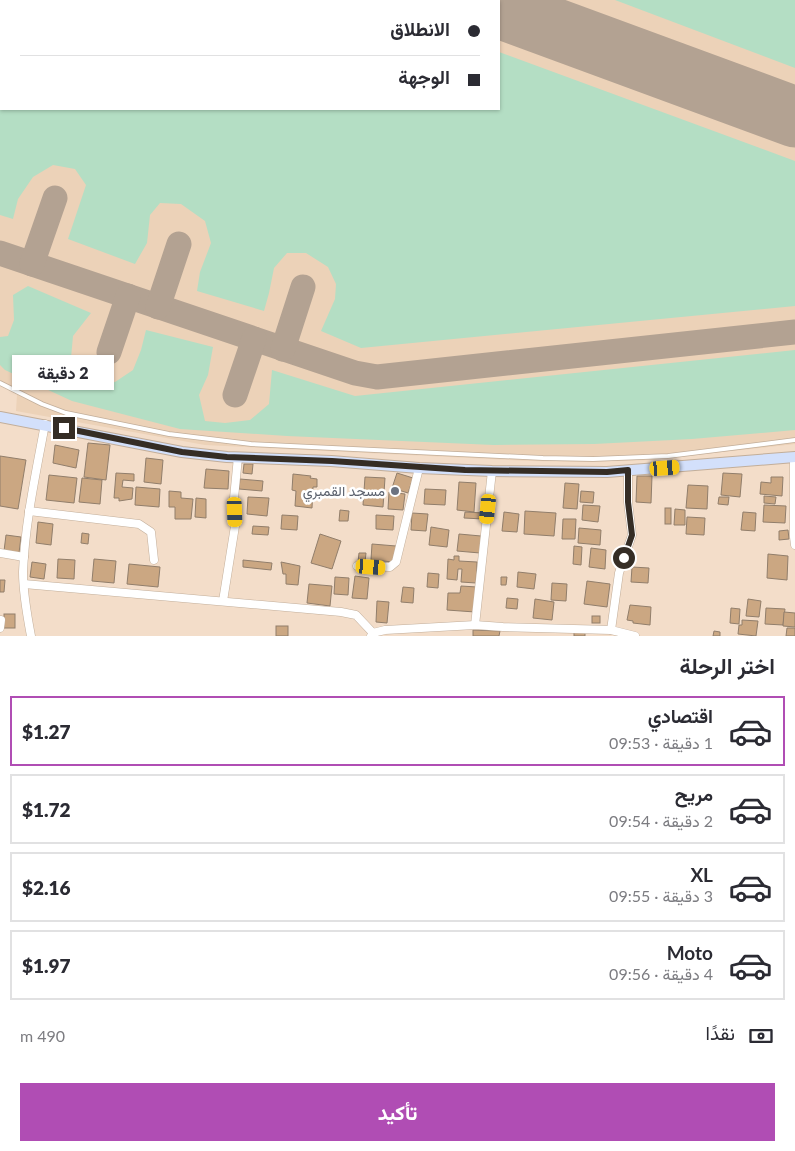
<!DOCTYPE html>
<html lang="ar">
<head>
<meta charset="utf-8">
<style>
	:root { --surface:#fff; --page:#f7f7f7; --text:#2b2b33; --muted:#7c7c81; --line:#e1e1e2; --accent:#b04db4 }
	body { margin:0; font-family:Lato,Vazirmatn,sans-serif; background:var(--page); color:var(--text); direction:rtl; height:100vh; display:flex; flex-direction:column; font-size:19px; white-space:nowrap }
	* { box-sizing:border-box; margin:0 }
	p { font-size:16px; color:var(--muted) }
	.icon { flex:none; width:28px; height:28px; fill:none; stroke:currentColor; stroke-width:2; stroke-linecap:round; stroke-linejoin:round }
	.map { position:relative; height:636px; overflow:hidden; direction:ltr }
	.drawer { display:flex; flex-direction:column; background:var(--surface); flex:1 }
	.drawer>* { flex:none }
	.guide { position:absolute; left:0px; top:0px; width:500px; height:110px; box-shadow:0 1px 4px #0004; direction:rtl; display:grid; align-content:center; height:110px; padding:0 20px; background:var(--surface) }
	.end { position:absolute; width:22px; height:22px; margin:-11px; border:6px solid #352d25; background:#fff; box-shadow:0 0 0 2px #fff }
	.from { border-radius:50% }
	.bubble { position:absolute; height:35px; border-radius:0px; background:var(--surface); box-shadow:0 1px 4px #0004; font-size:16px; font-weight:800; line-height:35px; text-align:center; direction:rtl }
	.car { position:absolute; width:15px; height:30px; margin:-15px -8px; border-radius:6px; box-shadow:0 0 4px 1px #0007; background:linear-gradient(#f5c518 24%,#345 0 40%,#f5c518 0 76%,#345 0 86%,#f5c518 0) }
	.guide b { display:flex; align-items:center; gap:18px; height:48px; font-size:19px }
	.guide b+b { border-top:1px solid var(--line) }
	.guide i { width:12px; height:12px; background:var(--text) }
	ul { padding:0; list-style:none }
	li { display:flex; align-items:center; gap:15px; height:70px; margin:0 10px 8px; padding:0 10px; border:2px solid var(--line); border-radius:0px }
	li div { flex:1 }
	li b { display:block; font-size:19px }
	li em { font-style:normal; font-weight:800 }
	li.active { border-color:var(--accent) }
	li>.icon { width:45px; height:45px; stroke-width:1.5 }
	h2 { padding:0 20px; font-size:22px; line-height:60px }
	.pay { display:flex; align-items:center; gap:12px; height:55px; padding:0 20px; font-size:19px }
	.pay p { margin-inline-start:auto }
	.primary-button { display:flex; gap:10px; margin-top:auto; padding:10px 20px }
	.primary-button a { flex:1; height:58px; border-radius:0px; background:var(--accent); color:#fff; font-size:20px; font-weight:800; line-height:58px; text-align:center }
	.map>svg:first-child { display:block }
</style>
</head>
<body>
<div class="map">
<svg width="795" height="636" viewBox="0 0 795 636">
	<rect width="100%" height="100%" fill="#f3ddc9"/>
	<path fill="#ecd2b8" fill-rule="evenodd" d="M0 0H795V444L650 460 589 462 530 461 205 445 16 411 17 394 0 385ZM1 1H499V109H1Z"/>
	<g fill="#b4dec4">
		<polygon points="0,0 359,1 1,1 1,109 499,109 499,52 795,161 795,306 361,348 321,331 335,299 336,284 328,267 306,253 287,253 274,268 269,293 264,311 197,291 200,272 211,243 205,221 181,204 160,203 150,215 147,243 135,264 68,239 86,185 75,169 53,165 33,177 18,199 13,219 0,215"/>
		<polygon points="615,0 795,0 795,68"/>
		<polygon points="28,286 91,313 73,336 71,358 84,377 99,381 115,382 133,370 141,350 146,330 213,347 208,375 199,395 205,421 225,423 250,420 269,404 272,370 355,396 795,350 795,430 692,439 594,444 494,445 287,436 180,429 72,401 5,370 0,365 0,337 8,336 14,320 13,295"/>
	</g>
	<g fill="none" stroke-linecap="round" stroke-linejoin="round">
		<g stroke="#b3a292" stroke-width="25">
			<polyline points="0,253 355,373 377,377 795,332"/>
			<polyline points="32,264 55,198"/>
			<polyline points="158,307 179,244"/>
			<polyline points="283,349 303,287"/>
			<polyline points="109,352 128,296"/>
			<polyline points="235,395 254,339"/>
		</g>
		<polyline stroke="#b3a292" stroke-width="61" points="499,8 795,117"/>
	</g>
	<g fill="#cba782" stroke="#917e6b">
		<polygon points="88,443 110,445 106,480 84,477"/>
		<polygon points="55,445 79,450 76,468 53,463"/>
		<polygon points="0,456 26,460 18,509 0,506"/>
		<polygon points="146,458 163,460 161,484 144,482"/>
		<polygon points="244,464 253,464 252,474 243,473"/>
		<polygon points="206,469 229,471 228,489 204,488"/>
		<polygon points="116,473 134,474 134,481 123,480 122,487 133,488 132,499 119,501 119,498 114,498"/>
		<polygon points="397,473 413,478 408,493 392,488"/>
		<polygon points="723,473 742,474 740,497 721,495"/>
		<polygon points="293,474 311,476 310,478 317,479 317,487 313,487 312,508 295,506 296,491 292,490"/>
		<polygon points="49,475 77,478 74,503 46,500"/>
		<polygon points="637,476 652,476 651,503 636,502"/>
		<polygon points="365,477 385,478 383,507 363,505"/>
		<polygon points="771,477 783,477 782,496 760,494 761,482 771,483"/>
		<polygon points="82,478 102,480 100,504 79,502"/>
		<polygon points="240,479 263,481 262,491 239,489"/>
		<polygon points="459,482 476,483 474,512 457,510"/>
		<polygon points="565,483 579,484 577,509 563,508"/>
		<polygon points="688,485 708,486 707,509 686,508"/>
		<polygon points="136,487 160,489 159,507 135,505"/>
		<polygon points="425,489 446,490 445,505 424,504"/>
		<polygon points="169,491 181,492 181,498 193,499 191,519 175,519 175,507 169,507"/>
		<polygon points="581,491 594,492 593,503 580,502"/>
		<polygon points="389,492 405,494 403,510 388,509"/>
		<polygon points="764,496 776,497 775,504 764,503"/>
		<polygon points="248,497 269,498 267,516 247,514"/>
		<polygon points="719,497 729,497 728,505 718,504"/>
		<polygon points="196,498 206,499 206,518 195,517"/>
		<polygon points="583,505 600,506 598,522 582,520"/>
		<polygon points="764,505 786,506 785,523 763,522"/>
		<rect x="665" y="508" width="6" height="16"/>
		<polygon points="675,509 685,510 685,525 674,525"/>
		<polygon points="340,510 349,511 348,521 339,521"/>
		<polygon points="525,511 556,513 554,536 524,534"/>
		<polygon points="465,512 483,513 483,519 464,518"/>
		<polygon points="504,512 519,514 517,532 502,531"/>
		<polygon points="743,512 756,513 755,531 741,530"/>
		<polygon points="412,513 428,514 426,531 411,530"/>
		<polygon points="282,515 298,516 297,530 281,529"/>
		<polygon points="376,515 394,516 393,530 376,529"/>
		<polygon points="687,517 705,518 704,535 686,534"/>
		<polygon points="563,519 576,519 575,539 562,539"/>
		<polygon points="38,522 53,524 51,545 36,543"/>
		<polygon points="253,526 269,527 268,535 252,534"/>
		<polygon points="431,527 449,530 447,547 429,545"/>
		<polygon points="579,528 601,530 600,545 578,543"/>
		<polygon points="788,530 789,539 779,540 779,531"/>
		<polygon points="82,533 89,534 88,544 81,543"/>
		<polygon points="320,534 341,541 332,569 311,563"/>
		<polygon points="459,534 481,536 480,553 457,551"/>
		<polygon points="6,535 21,537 19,553 4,551"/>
		<polygon points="372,544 396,546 394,562 371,560"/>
		<polygon points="574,546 582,547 581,565 573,564"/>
		<polygon points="591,548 606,550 605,569 589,567"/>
		<polygon points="359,553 366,553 365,562 358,562"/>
		<polygon points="768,554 788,556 787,580 767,578"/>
		<polygon points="454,556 459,556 459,561 477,562 476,583 461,582 462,569 458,569 457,580 447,579 448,559 454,560"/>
		<polygon points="58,559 75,560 74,579 57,578"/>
		<polygon points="94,559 116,561 114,583 92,581"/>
		<polygon points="243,560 272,563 271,570 243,567"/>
		<polygon points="32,562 46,564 44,579 30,577"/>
		<polygon points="281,562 300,566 298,585 286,584 286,574 283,574"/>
		<polygon points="129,564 160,567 158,587 127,584"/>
		<polygon points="632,567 649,568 648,583 631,582"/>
		<polygon points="518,572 536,574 534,589 517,587"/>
		<polygon points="428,573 439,574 438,588 427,587"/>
		<polygon points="355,576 369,578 367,599 352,598"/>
		<polygon points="335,577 349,578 348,595 334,594"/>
		<polygon points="501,577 507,577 506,585 501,585"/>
		<polygon points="0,580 5,580 4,592 0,592"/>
		<polygon points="587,581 610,584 607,607 584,604"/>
		<polygon points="552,583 567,584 566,601 551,600"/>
		<polygon points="309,584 332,586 330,606 307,603"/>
		<polygon points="461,586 477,587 475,612 447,610 448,593 460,593"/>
		<polygon points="403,587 414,588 413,603 401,602"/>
		<polygon points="507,598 518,599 517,609 506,608"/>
		<polygon points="535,599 554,602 552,620 533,618"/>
		<polygon points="748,599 761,601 759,617 746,616"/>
		<polygon points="377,601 389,602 387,623 376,622"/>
		<polygon points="630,605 651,607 650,625 633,623 633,621 627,620"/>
		<polygon points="731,608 740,609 739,624 730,623"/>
		<polygon points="766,608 785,609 783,625 765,624"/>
		<polygon points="784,612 795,613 795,627 783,626"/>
		<rect x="4" y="614" width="11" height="14"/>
		<rect x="592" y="616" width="8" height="7"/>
		<polygon points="742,620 758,621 756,636 738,634 739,625 742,625"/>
		<rect x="276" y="626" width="12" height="10"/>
		<polygon points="787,628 795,628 795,636 786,636"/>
		<polygon points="473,630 500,631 499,636 473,636"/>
		<polygon points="714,631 720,632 720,636 713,636"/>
		<polygon points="574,632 585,633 585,636 574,636"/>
	</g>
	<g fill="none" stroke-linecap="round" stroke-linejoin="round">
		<g stroke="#c2ae9a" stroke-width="5.5">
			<polyline id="service" points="0,383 42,404 66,413 169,434 251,444 543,458 593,459 668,456 795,440"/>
		</g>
		<g stroke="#c2ae9a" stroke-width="9">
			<g id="minor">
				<polyline points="794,458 794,537 795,545"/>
				<polyline points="29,511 139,524 151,532 154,560"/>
				<polyline points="0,553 24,557"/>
				<polyline points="357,566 390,567 396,562 419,468"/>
				<polyline points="24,584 341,612 356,615 373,633"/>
				<polyline points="223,601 235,526 234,498 238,457"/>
				<polyline points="475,625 492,471"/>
				<polyline points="0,628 1,620"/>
				<polyline points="611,630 619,573 632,535 628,502 628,470"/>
				<path d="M31 636C27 615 23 593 23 572 25 522 36 473 45 424"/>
				<polyline points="371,636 373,633 385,630 475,625 503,627 611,630 635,636"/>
			</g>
		</g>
		<g stroke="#c2ae9a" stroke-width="12">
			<polyline id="secondary" points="0,417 182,452 227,457 331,461 419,468 492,471 607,472 795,457"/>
		</g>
		<use href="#service" stroke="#fff" stroke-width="4"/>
		<use href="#minor" stroke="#fff" stroke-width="8"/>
		<use href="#secondary" stroke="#d3e0fb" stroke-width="10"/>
	</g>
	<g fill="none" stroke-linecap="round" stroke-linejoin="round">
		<polyline stroke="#352d25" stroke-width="6" points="64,428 182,452 227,457 332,461 465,470 607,472 628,470 628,502 632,535 624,558"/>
	</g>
	<circle fill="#6b7280" stroke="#fff" stroke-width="2" cx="395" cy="491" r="5"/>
	<g text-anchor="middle" stroke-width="5" stroke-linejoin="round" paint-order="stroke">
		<g font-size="14" fill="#5b616d" stroke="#fff" text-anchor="end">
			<text x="385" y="496">مسجد القمبري</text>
		</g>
	</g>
</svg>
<i class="end from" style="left:624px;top:558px"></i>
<i class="end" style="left:64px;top:428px"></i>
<div class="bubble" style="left:12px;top:355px;width:102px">2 دقيقة</div>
<i class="car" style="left:665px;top:468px;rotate:86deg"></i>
<i class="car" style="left:488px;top:509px;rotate:186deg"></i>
<i class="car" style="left:235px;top:512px;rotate:178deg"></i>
<i class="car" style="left:371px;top:567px;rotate:94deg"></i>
<div class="guide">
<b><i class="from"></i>الانطلاق</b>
<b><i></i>الوجهة</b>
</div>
</div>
<section class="drawer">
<h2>اختر الرحلة</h2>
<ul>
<li class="active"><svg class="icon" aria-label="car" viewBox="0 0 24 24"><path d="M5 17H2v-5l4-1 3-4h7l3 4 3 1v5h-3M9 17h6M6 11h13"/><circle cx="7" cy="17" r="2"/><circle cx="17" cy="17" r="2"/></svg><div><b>اقتصادي</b><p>1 دقيقة · 09:53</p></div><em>$1.27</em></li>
<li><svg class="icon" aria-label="car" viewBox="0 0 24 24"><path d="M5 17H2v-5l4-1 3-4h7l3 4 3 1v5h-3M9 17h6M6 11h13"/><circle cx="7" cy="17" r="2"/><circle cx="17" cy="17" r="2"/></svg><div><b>مريح</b><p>2 دقيقة · 09:54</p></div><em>$1.72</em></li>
<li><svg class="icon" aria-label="car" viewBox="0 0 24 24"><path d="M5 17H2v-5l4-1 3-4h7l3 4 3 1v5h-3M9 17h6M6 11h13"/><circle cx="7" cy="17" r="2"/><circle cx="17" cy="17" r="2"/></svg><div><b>XL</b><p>3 دقيقة · 09:55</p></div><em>$2.16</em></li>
<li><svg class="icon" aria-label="car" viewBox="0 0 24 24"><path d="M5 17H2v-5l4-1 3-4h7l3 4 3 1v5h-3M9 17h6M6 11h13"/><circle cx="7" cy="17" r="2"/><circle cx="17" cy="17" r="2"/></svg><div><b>Moto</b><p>4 دقيقة · 09:56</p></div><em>$1.97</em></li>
</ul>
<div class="pay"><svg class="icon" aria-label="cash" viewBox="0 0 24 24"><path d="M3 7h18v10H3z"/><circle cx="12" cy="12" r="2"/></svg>نقدًا<p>490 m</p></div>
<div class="primary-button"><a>تأكيد</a></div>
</section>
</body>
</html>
